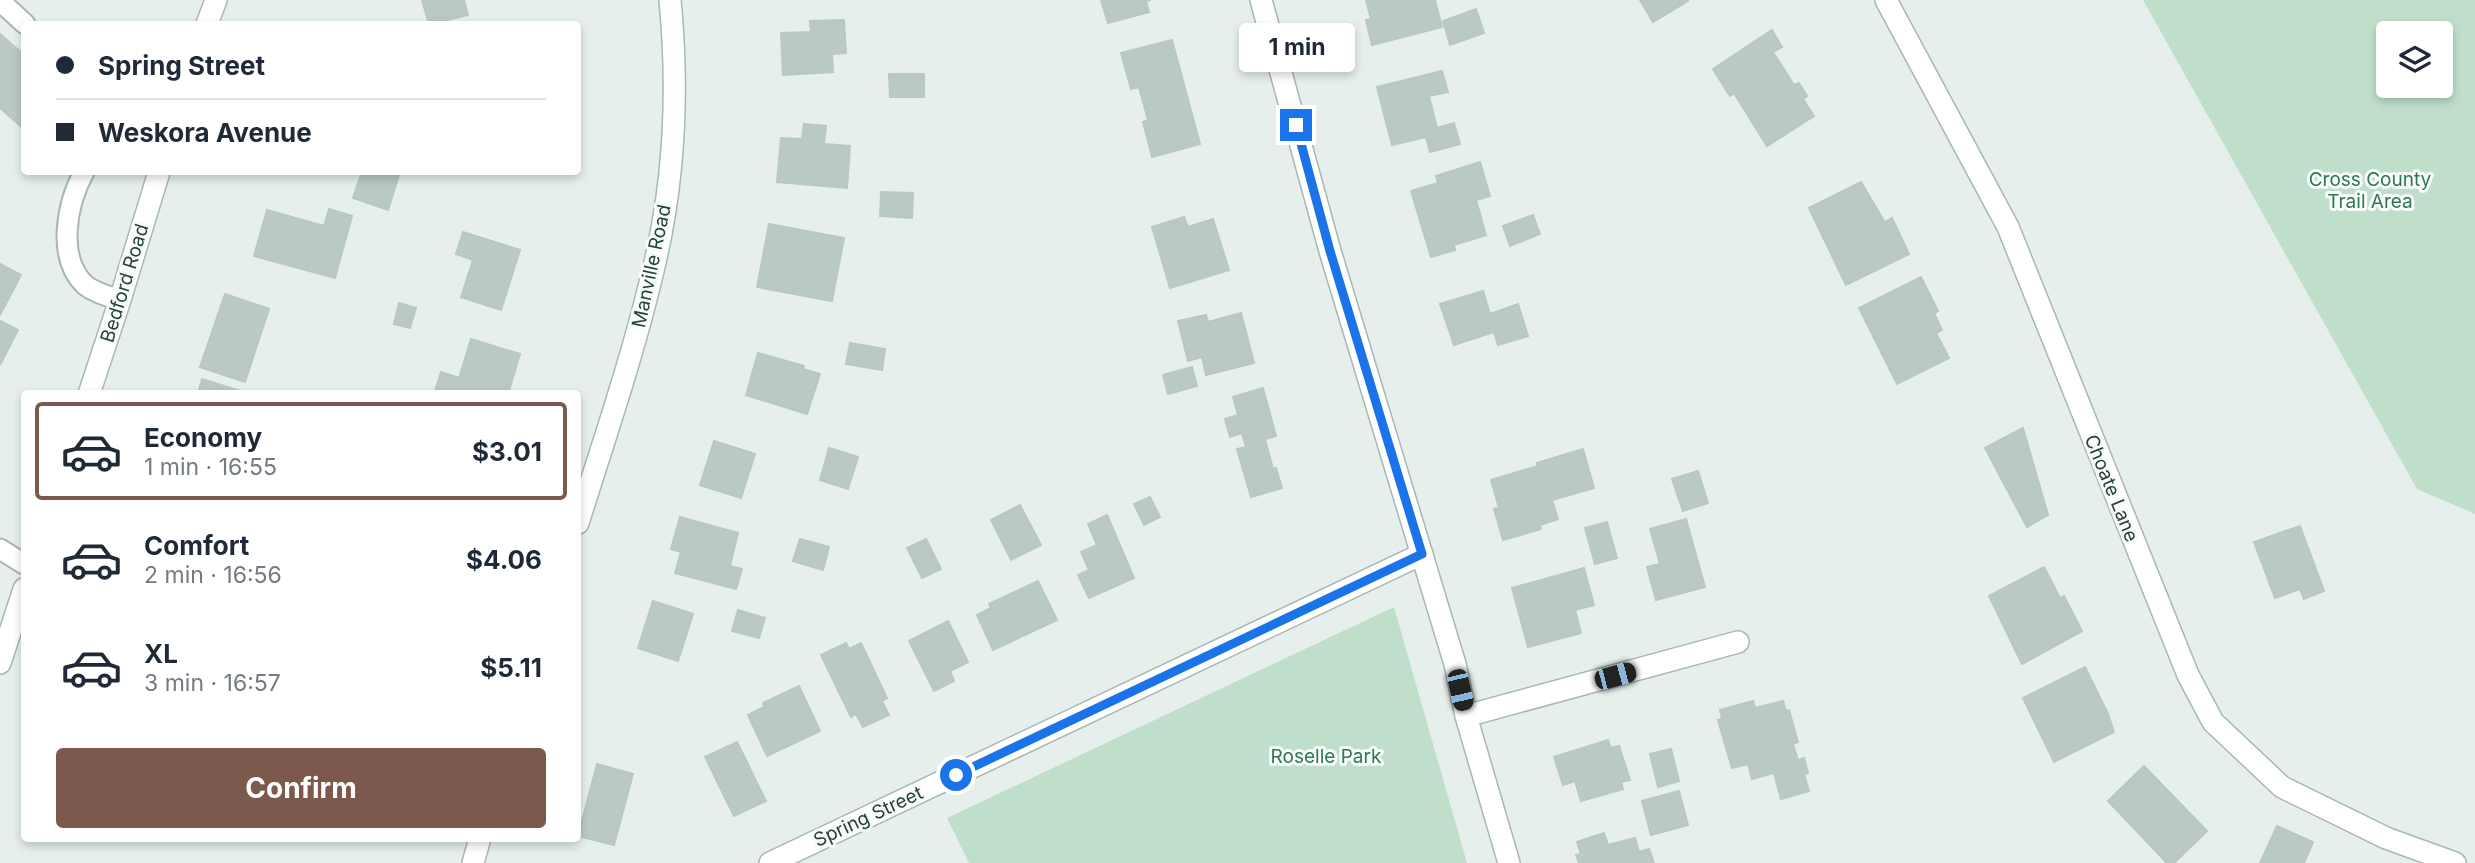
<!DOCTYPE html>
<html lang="en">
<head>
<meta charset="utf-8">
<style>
	:root { --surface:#fff; --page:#f2f2f3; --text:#1f2937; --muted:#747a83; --line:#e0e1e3; --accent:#7c594c }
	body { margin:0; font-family:Inter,sans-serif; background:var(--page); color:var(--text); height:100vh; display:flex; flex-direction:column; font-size:26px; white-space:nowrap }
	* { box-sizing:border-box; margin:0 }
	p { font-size:23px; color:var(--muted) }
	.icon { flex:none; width:38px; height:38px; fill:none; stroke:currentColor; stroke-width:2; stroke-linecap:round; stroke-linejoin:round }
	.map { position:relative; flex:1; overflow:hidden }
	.panel { position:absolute; left:21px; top:390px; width:560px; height:452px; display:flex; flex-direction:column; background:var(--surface); border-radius:7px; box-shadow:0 4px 10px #0003 }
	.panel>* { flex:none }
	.guide { position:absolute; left:21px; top:21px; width:560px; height:154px; border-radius:7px; box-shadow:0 4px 10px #0003; display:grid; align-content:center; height:154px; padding:0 35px; background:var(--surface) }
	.controls { position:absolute; left:2376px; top:21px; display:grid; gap:14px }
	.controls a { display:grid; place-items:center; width:77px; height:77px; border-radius:7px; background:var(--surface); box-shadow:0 4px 10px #0003; font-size:35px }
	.end { position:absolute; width:32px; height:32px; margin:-16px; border:9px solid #1a73e8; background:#fff; box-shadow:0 0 0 4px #fff }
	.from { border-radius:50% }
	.bubble { position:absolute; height:49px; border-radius:7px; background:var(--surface); box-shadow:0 4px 10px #0003; font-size:23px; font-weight:700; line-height:49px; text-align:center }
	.car { position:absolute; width:21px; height:42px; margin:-21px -10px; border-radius:9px; box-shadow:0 0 5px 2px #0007; background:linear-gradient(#222 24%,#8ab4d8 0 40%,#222 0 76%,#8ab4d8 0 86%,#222 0) }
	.guide b { display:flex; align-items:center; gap:24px; height:66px; font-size:26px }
	.guide b+b { border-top:2px solid var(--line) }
	.guide i { width:18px; height:18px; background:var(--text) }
	ul { padding:12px 0 0; list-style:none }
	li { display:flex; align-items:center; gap:21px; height:98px; margin:0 14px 10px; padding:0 21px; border:4px solid transparent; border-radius:7px }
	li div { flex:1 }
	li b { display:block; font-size:26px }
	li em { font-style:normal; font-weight:700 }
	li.on { border-color:var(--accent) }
	li>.icon { width:63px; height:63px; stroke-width:1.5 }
	.primary-button { display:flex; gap:14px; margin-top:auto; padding:14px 35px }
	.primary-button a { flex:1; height:80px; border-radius:7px; background:var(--accent); color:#fff; font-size:28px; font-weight:700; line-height:80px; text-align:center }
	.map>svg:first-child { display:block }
</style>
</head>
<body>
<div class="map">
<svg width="2475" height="863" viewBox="0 0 2475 863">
	<rect width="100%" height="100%" fill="#e6efec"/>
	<g fill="#c0dfcb" fill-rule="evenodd">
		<path d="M2143 0H2475V514L2417 489ZM2441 33V86H2389V33Z"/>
		<polygon points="1394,607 1467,863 969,863 947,818"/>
	</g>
	<g fill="#bbc9c5" stroke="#b9c8c3" stroke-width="2">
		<polygon points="422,0 464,0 468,15 429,24"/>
		<polygon points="1101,0 1151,0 1146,1 1149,12 1108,23"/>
		<polygon points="1366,0 1435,0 1442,27 1372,45 1366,20 1371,19"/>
		<polygon points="1640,0 1688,0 1688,1 1653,22"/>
		<polygon points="1476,9 1484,33 1450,45 1443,21"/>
		<polygon points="844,20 846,53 832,54 833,72 783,75 781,33 811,32 810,21"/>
		<polygon points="1772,30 1782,47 1773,52 1794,85 1799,83 1807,96 1803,99 1814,116 1767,146 1734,93 1730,96 1713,69"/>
		<polygon points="0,34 24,55 24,129 0,108"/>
		<polygon points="1172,40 1200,144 1152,157 1143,122 1148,120 1139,87 1131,89 1121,53"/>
		<polygon points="1442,71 1448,92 1429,96 1437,128 1454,123 1460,144 1430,152 1426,137 1392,145 1377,87"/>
		<polygon points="889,74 924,74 924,97 890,97"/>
		<polygon points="804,124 826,126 824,144 850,146 847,188 777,182 781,138 802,139"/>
		<polygon points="1480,162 1490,196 1476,200 1486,235 1454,245 1455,250 1431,257 1411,191 1438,183 1436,176"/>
		<polygon points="362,172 400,172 388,210 353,198"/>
		<polygon points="1861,182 1884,221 1882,224 1892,218 1909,254 1846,285 1809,208"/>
		<polygon points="881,192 913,193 912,218 880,216"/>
		<polygon points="329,209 352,216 335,278 254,256 267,210 324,226"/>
		<polygon points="1533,215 1540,234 1510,246 1503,226"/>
		<polygon points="1184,217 1188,227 1213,219 1229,270 1170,288 1152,227"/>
		<polygon points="769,224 844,238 832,301 757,287"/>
		<polygon points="463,232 520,250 501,310 461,297 473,260 456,254"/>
		<polygon points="0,264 21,275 0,315"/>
		<polygon points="1921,277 1938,311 1934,313 1942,330 1936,333 1949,358 1897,384 1859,308"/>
		<polygon points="1483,291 1490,314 1518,304 1528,336 1498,345 1494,332 1454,345 1440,304"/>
		<polygon points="225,294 269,309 245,382 200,367"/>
		<polygon points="399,303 416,308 410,328 394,324"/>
		<polygon points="1241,313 1254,363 1206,375 1202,357 1188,361 1178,321 1206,315 1208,322"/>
		<polygon points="0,321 18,330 0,365"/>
		<polygon points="471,339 520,354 508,394 434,394 441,372 459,378"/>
		<polygon points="850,343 885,349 882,370 846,364"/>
		<polygon points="758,353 804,366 803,369 820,374 807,414 746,395"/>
		<polygon points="1192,367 1197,386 1168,394 1163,375"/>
		<polygon points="202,379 240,391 239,394 198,394"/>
		<polygon points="1263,388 1276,436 1265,439 1273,469 1276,468 1282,488 1251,497 1237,449 1246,447 1242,433 1230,437 1225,419 1238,415 1233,397"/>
		<polygon points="2023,428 2048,515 2027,527 1985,448"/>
		<polygon points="714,441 755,454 741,498 700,485"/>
		<polygon points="829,448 858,457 848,489 820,480"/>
		<polygon points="1583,449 1594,488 1552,500 1558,519 1540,525 1541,529 1503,540 1494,509 1499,508 1491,480 1538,466 1537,463"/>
		<polygon points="1698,471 1708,503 1683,511 1672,479"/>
		<polygon points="1150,497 1160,517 1144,525 1134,504"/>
		<polygon points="1020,505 1041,545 1011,560 991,520"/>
		<polygon points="1107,515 1134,578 1089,598 1078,575 1089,570 1081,552 1097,545 1088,524"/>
		<polygon points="680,517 738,533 730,566 742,569 736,589 675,573 681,552 671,549"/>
		<polygon points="1686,519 1705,587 1656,600 1647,567 1660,564 1650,529"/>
		<polygon points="1607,522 1617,558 1595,564 1585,528"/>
		<polygon points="2300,526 2324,591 2304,599 2300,589 2275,598 2254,542"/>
		<polygon points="800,539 829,547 823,570 793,561"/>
		<polygon points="926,539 941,569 922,578 907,548"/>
		<polygon points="2044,567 2060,598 2064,596 2082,631 2022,664 1989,596"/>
		<polygon points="1584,568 1594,605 1575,610 1581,633 1528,647 1512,588"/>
		<polygon points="1038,581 1057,620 993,650 977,615 991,608 989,604"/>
		<polygon points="653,601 693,614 678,661 638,648"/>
		<polygon points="738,610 765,618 759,638 732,631"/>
		<polygon points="948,621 968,662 950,671 954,681 934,691 909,641"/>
		<polygon points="846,643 849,649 861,643 887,698 882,701 889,715 863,727 856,714 851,717 821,655"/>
		<polygon points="2085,667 2108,714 2114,732 2054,762 2023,698"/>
		<polygon points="799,686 820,731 767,756 748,715 764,707 763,703"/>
		<polygon points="1753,701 1755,708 1783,701 1786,711 1789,710 1798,742 1793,744 1798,760 1804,758 1808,773 1804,774 1809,791 1781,799 1774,773 1752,779 1748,764 1732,768 1718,720 1722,719 1720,710"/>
		<polygon points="1608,740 1611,748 1619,746 1630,780 1621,782 1623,789 1581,801 1575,781 1563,785 1554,757"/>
		<polygon points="737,742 766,801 734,816 705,757"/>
		<polygon points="1671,749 1679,781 1658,787 1650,754"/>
		<polygon points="597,764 633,774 614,845 578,836"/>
		<polygon points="2144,766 2207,831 2174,863 2167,863 2108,801"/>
		<polygon points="1679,791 1688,825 1651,835 1642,801"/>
		<polygon points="2277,826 2313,842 2304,863 2260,863"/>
		<polygon points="1604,833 1608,845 1635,838 1639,852 1649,849 1654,863 1579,863 1576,855 1581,854 1577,842"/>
	</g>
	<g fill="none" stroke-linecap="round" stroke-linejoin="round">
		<g stroke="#a8b7b4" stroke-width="23">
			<g id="service">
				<polyline points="0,1 25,24"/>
				<path d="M84 172C67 203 56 257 85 285 95 293 108 296 120 300"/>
				<polyline points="0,549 24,564"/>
			</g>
		</g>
		<g stroke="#a8b7b4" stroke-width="24">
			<g id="minor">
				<polyline points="1261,0 1330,251 1455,664 1466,716 1509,863"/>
				<polyline points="1886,0 2008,227 2188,675 2213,722 2282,787 2386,838 2455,863"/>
				<polyline points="1466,716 1738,642"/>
				<polyline points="770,863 1422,554"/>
			</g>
		</g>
		<g stroke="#a5bab5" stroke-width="24">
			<g id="secondary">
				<polyline points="207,24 216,0"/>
				<polyline points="89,394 120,300 159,172"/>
				<path d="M578 523C603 443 631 362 651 279 674 189 679 93 670 0"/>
				<polyline points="0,663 24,589"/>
				<polyline points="473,863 480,838"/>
			</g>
		</g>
		<use href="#service" stroke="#fff" stroke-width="19"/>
		<use href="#minor" stroke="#fff" stroke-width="21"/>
		<use href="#secondary" stroke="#fff" stroke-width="21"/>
	</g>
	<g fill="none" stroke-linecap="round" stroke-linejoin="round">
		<polyline stroke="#1a73e8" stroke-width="9" points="956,775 1422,554 1330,251 1296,125"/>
	</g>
	<g text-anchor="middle" stroke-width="6" stroke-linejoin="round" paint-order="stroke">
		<g font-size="19" fill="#307752" stroke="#f7fbf9">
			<text x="2370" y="186">Cross County<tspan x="2370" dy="22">Trail Area</tspan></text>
			<text x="1326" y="763">Roselle Park</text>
		</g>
		<g font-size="19" fill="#25413c" stroke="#f7fbf9">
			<text transform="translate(651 266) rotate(-78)" y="7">Manville Road</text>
			<text transform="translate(124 283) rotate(-73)" y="7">Bedford Road</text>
			<text transform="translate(2112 488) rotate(68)" y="7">Choate Lane</text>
			<text transform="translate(868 816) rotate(-25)" y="7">Spring Street</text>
		</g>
	</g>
</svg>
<div class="controls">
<a><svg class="icon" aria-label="layers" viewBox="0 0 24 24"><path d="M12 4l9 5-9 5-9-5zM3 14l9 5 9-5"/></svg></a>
</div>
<i class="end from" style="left:956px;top:775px"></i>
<i class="end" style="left:1296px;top:125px"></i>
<div class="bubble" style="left:1239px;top:23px;width:116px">1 min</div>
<i class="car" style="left:1615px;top:676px;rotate:75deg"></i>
<i class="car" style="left:1460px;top:690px;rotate:167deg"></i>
<div class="guide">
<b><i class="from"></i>Spring Street</b>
<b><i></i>Weskora Avenue</b>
</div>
<section class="panel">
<ul>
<li class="on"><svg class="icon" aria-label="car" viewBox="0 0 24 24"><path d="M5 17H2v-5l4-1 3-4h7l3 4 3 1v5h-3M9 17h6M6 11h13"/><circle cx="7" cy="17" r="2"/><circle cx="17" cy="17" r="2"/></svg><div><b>Economy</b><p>1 min · 16:55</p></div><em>$3.01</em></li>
<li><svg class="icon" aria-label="car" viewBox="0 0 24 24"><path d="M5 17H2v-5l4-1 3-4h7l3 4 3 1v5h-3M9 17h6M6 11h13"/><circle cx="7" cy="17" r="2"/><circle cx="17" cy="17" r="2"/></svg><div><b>Comfort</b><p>2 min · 16:56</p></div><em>$4.06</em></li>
<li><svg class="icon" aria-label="car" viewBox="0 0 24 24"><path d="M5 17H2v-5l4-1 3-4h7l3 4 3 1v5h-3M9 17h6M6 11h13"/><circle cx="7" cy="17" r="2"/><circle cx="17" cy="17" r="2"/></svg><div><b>XL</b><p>3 min · 16:57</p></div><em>$5.11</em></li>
</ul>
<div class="primary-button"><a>Confirm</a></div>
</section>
</div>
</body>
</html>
